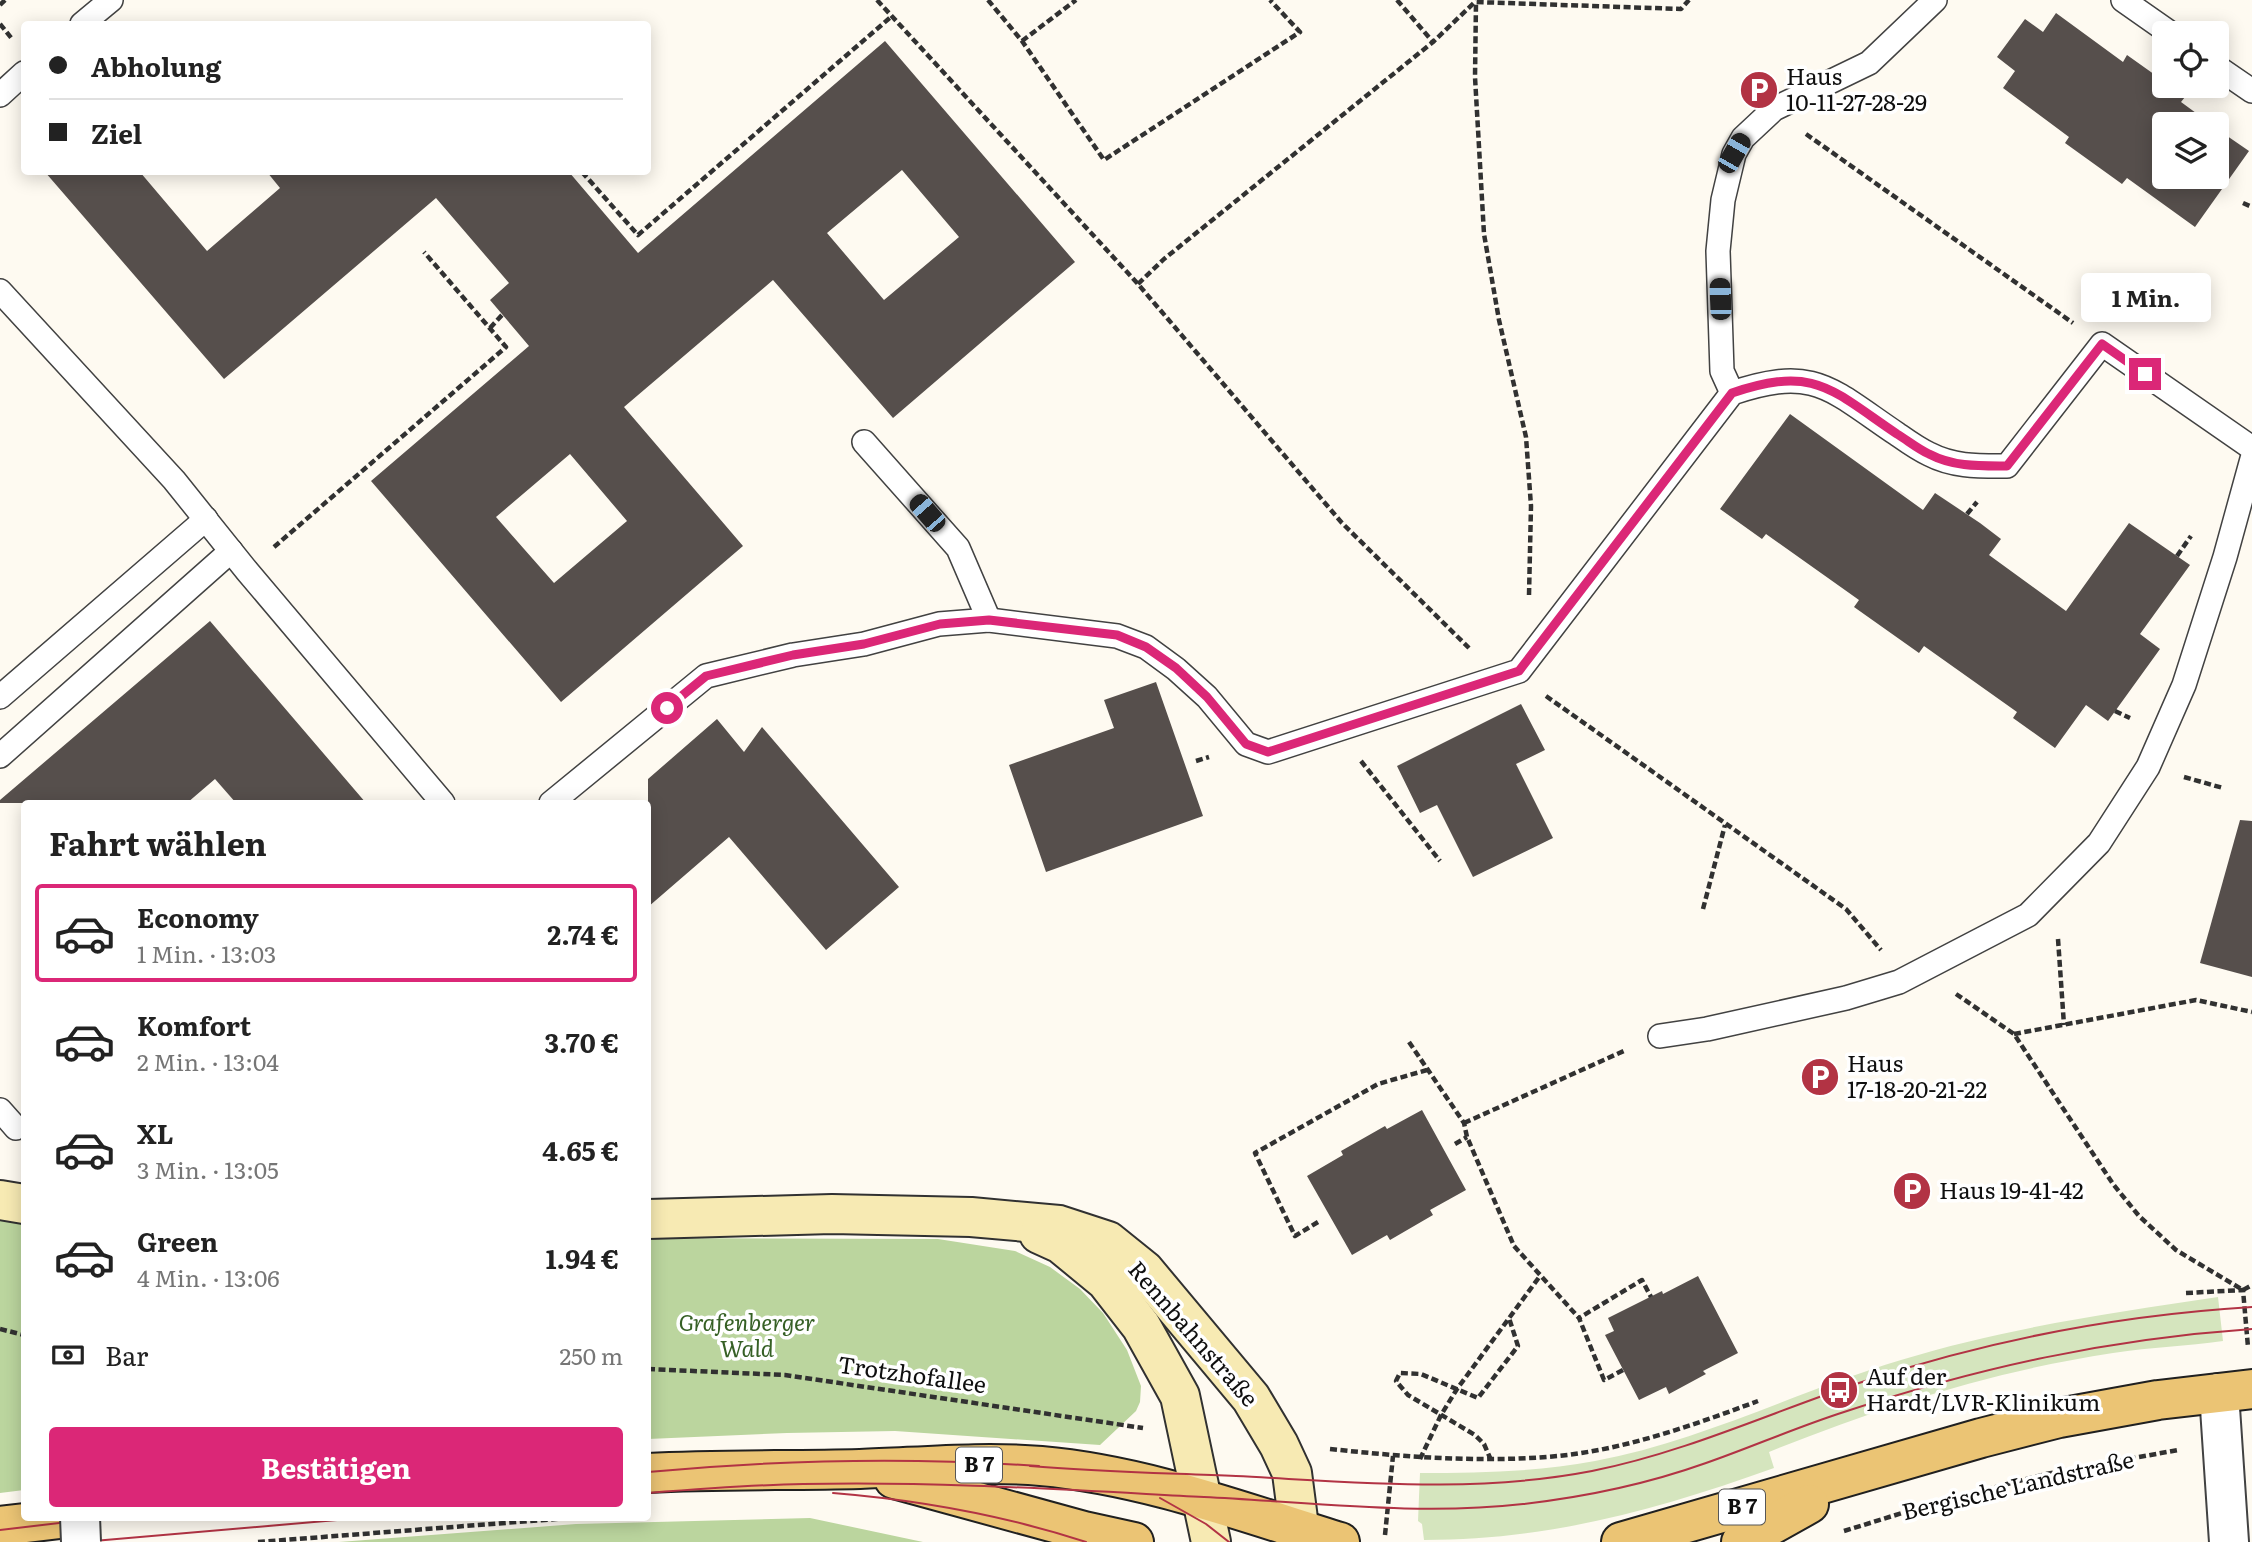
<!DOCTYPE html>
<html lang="de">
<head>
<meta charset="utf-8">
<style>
	:root { --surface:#fff; --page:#f6f6f6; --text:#222; --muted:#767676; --line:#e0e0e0; --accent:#db2777 }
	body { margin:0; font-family:Literata,serif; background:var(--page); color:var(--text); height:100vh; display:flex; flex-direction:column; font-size:26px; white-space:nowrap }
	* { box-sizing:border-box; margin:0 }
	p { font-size:23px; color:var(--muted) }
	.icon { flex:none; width:38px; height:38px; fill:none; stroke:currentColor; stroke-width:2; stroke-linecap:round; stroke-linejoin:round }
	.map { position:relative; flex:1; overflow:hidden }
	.side { position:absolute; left:21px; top:800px; width:630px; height:721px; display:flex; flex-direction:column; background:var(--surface); border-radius:7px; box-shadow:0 4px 18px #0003 }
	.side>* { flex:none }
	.top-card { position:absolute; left:21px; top:21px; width:630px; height:154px; border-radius:7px; box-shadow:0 4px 18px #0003; display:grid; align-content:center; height:154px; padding:0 28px; background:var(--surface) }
	.fabs { position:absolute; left:2152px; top:21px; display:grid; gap:14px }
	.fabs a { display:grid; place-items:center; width:77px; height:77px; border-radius:7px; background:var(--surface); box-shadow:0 4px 18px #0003; font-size:35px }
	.end { position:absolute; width:32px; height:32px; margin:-16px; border:9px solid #db2777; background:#fff; box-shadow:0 0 0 4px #fff }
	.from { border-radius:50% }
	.bubble { position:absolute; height:49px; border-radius:7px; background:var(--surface); box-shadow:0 4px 18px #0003; font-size:23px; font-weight:700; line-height:49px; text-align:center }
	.car { position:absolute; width:21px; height:42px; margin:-21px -10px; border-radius:9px; box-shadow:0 0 5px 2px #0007; background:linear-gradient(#222 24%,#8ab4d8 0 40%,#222 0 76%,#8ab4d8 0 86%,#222 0) }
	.top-card b { display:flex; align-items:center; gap:24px; height:66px; font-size:26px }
	.top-card b+b { border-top:2px solid var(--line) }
	.top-card i { width:18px; height:18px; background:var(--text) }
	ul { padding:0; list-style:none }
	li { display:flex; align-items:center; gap:21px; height:98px; margin:0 14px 10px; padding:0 14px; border:4px solid transparent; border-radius:7px }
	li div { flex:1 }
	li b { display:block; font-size:26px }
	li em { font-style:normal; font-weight:700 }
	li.active { border-color:var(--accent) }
	li>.icon { width:63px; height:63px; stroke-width:1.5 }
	h2 { padding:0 28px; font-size:32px; line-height:84px }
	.pay { display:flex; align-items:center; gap:18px; height:77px; padding:0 28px; font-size:26px }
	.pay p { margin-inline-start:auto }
	.cta { display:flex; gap:14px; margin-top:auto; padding:14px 28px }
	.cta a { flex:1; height:80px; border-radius:7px; background:var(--accent); color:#fff; font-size:28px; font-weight:700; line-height:80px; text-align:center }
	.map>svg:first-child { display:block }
</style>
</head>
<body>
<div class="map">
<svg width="2252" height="1542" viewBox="0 0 2252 1542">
	<rect width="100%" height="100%" fill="#fefaf1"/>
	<path fill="#d5e5be" d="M2218 1297 2223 1341C2187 1346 2152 1347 2113 1353 1994 1371 1880 1407 1769 1452L1774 1468C1657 1510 1549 1540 1424 1540L1422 1524 1418 1521 1420 1473C1479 1473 1537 1472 1595 1461 1701 1441 1798 1391 1901 1360 2005 1328 2111 1313 2218 1297Z"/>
	<g fill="#bbd59e">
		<polygon points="0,1216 24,1221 24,1490 0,1493"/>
		<polygon points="648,1238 938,1239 1015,1251 1050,1267 1080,1289 1103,1313 1127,1350 1141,1386 1140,1402 1136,1411 1100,1445 895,1431 787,1433 648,1439"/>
		<polygon points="810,1518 923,1542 339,1542 576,1524"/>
	</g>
	<g fill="#564f4c" fill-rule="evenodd">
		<polygon points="2056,13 2123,62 2127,55 2165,82 2165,86 2169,86 2185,97 2181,102 2211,124 2165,124 2165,177 2217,177 2217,129 2249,151 2195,227 2127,178 2122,184 2065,143 2069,137 2003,88 2015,71 1997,57 2025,19 2043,32"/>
		<path d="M885 41 1075 262 893 418 773 280 624 407 743 546 561 702 371 481 529 346 490 300 509 283 436 198 224 379 45 172H140L207 251 280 188 267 172H569L638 253ZM902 170 959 237 884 300 827 233ZM570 454 627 521 554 583 496 517Z"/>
		<polygon points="1790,414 1923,510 1935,493 1980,523 2001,539 1989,555 2066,611 2129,523 2190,565 2140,634 2160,649 2108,721 2086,705 2055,748 2013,718 2017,712 1924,646 1919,653 1854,607 1859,600 1766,534 1762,539 1720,509"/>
		<polygon points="210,621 366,803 236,803 215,779 187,803 0,803 0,800"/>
		<polygon points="1156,682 1203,816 1046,872 1009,765 1114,728 1104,700"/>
		<polygon points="1521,704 1545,750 1516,764 1553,838 1473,877 1437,805 1420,813 1397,766"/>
		<polygon points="717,719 744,752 762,727 899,887 826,950 729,837 648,907 648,779"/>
		<polygon points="2240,820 2252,821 2252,977 2200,963"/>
		<polygon points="1422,1110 1466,1190 1430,1210 1433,1215 1390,1240 1387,1235 1352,1255 1307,1176 1343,1155 1341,1151 1385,1126 1387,1129"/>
		<polygon points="1698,1276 1738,1353 1703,1371 1706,1374 1669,1394 1666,1387 1639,1400 1605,1335 1614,1331 1608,1318 1662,1291 1663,1294"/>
	</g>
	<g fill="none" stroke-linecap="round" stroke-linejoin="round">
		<g stroke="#424242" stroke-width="26">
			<g id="lane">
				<polyline points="2123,0 2170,33"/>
				<polyline points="82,24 111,0"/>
				<polyline points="2217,67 2252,91"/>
				<polyline points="0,95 24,73"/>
				<polyline points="0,291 174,480 247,571 443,803"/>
				<polyline points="1732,393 1722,371 1718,251 1723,200 1734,154 1743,138 1774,109 1869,63 1935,0"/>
				<polyline points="864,442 958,548 989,620"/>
				<polyline points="0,697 206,519"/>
				<polyline points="0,756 231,551"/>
				<path d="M551 803 706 676 793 655 864 644 939 624 989 620 1117 636 1146 647 1176 669 1207 697 1246 744 1268 752 1519 671 1732 393C1815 365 1830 389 1897 434 1907 441 1918 449 1929 454 1954 467 1979 466 2007 466L2102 344 2252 448"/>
				<polyline points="1660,1036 1707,1029 1846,998 1899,982 2028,915 2099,843 2148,767 2184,685 2225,557 2252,459"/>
				<polyline points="0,1110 16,1128"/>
			</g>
		</g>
		<g stroke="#424242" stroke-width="42">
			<polyline id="street" points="2219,1393 2229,1542"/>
		</g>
		<g stroke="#313131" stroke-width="42">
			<g id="secondary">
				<polyline points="0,1200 24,1204"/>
				<polyline points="648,1219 832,1214 971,1217 1059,1225 1108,1241 1144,1270 1251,1398 1279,1445 1292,1473 1301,1542"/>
				<polyline points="1039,1234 1061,1244 1106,1281 1141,1326 1180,1396 1211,1542"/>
			</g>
		</g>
		<g stroke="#202020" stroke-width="42">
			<g id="primary">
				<path d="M648 1473C718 1469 789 1471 860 1469 920 1467 981 1461 1041 1466 1144 1475 1242 1512 1340 1542"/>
				<polyline points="894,1479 1084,1531 1134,1542"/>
				<polyline points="0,1526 77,1517"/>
				<polyline points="1621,1542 1981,1438 2059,1418 2158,1400 2252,1389"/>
				<polyline points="1741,1542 1809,1504"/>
			</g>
		</g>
		<g stroke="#313131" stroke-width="4.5" stroke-dasharray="7 3.5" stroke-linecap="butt">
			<polyline points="877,0 1138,284 1342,523 1469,648"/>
			<polyline points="988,0 1022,41 1104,160 1300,32 1270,0"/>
			<polyline points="1397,0 1433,42"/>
			<polyline points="0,5 5,0"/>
			<polyline points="0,24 13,40"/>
			<polyline points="1022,41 1076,0"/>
			<polyline points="1806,134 2073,323"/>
			<polyline points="582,172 638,235 892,16"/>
			<polyline points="2243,203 2252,207"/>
			<polyline points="1138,284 1164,259 1433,42 1476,1"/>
			<polyline points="490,328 502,315"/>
			<polyline points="1967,514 1977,502"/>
			<polyline points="274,547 506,347 424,252"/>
			<polyline points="2177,556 2191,536"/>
			<polyline points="1529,595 1531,506 1526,437 1499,320 1484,234 1475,77 1476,2 1681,9 1689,0"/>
			<polyline points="1546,696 1846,909 1881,950"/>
			<polyline points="2115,711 2130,718"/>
			<polyline points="1196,761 1209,757"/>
			<polyline points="1361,761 1440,861"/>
			<polyline points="2184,777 2223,788"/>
			<polyline points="1703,909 1725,825"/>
			<polyline points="2058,939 2064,1025"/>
			<polyline points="1956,994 2014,1034 2113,1184 2139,1216 2176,1250 2243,1290 2252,1285"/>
			<polyline points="2014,1034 2196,1000 2252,1012"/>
			<polyline points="1409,1042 1464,1123 1467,1137 1514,1246 1579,1318"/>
			<polyline points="1464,1123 1626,1050"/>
			<polyline points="1455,1144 1467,1137"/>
			<polyline points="1318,1222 1295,1236 1255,1153 1378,1084 1427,1070"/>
			<polyline points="2186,1293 2243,1290 2248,1347"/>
			<polyline points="0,1329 24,1335"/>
			<polyline points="648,1369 785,1375 1143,1428"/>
			<polyline points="1623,1370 1604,1380 1579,1318 1642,1280 1651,1297"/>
			<path d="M1330 1449C1406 1457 1481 1463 1558 1456 1627 1449 1694 1425 1758 1401"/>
			<polyline points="1420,1459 1441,1415 1457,1389 1540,1276"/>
			<polyline points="1491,1460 1484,1444 1475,1435 1408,1395 1396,1381 1400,1373 1421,1374 1478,1398 1518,1346 1509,1318"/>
			<polyline points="1844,1531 1941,1501 2046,1474 2178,1450"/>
			<polyline points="1385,1535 1393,1456"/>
			<polyline points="258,1542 582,1517"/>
		</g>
		<use href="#lane" stroke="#fff" stroke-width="23"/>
		<use href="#street" stroke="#fff" stroke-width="38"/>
		<use href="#secondary" stroke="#f7eab3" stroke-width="38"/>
		<use href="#primary" stroke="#ebc474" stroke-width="38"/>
		<g stroke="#b23344" stroke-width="2">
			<path d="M1030 1466C1098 1472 1167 1473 1236 1476 1355 1482 1473 1494 1592 1471 1687 1452 1774 1411 1865 1381 1990 1340 2121 1315 2252 1307"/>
			<path d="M648 1472C777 1460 909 1457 1039 1466"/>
			<path d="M648 1493C699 1489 751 1485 803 1484 936 1481 1070 1490 1204 1497 1310 1502 1417 1516 1523 1504 1585 1497 1647 1484 1706 1463 1752 1447 1797 1427 1844 1412 1980 1367 2109 1339 2252 1329"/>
			<path d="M833 1493C919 1500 1003 1515 1086 1542"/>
			<polyline points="1160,1498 1206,1524 1229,1542"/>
			<polyline points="0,1530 110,1517"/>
			<polyline points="82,1542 372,1517"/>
		</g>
		<g stroke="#424242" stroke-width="42" stroke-linecap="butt">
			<polyline id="street-bridge" points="80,1517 81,1542"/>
		</g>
		<use href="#street-bridge" stroke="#fff" stroke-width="38"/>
	</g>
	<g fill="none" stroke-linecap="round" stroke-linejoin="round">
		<path stroke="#db2777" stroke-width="9" d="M667 708 706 676 793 655 864 644 940 624 989 620 1117 635 1146 647 1176 668 1207 697 1246 744 1268 752 1519 671 1732 393C1815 365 1830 389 1897 434 1907 440 1918 449 1929 454 1954 467 1979 466 2007 466L2102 344 2145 374"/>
	</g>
	<defs>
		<g id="parking-disc" transform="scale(2.0125)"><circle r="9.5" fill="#b23344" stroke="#fff"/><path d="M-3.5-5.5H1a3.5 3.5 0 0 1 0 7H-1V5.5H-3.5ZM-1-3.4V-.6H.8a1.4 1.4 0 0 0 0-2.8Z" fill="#fff"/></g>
		<g id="bus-disc" transform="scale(2.0125)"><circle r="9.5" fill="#b23344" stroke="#fff"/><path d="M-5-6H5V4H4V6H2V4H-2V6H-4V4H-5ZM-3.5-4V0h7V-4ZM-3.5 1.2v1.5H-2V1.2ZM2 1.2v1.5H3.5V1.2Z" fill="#fff"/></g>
	</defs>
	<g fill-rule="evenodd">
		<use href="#parking-disc" x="1759" y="90"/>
		<use href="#parking-disc" x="1820" y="1077"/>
		<use href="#parking-disc" x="1912" y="1191"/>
		<use href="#bus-disc" x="1839" y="1390"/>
	</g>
	<g text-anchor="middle" stroke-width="7" stroke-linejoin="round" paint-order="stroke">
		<g fill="#fff" stroke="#575757" stroke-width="2">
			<rect x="956" y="1447.5" width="46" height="35" rx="5"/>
			<rect x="1719" y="1489.5" width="46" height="35" rx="5"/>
		</g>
		<g font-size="21" font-weight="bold" fill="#0f0f0f">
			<text x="979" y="1472">B 7</text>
			<text x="1742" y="1514">B 7</text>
		</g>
		<g font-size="23" fill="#0f0f0f" stroke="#fff" text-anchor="start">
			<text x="1786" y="85">Haus<tspan x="1786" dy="26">10-11-27-28-29</tspan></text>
			<text x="1847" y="1072">Haus<tspan x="1847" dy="26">17-18-20-21-22</tspan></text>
			<text x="1939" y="1199">Haus 19-41-42</text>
			<text x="1866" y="1385">Auf der<tspan x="1866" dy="26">Hardt/LVR-Klinikum</tspan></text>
		</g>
		<g font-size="23" font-style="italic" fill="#366025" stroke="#fff">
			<text x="747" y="1331">Grafenberger<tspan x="747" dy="26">Wald</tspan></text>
		</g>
		<g font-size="23" fill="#0f0f0f" stroke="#fff">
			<text transform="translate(1193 1334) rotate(49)" y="8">Rennbahnstraße</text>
			<text transform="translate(912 1375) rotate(8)" y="8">Trotzhofallee</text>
			<text transform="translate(2018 1486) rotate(-13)" y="8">Bergische Landstraße</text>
		</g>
	</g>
</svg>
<div class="fabs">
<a><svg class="icon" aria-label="locate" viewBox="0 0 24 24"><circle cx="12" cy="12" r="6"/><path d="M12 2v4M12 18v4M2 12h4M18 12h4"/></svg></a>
<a><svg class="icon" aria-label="layers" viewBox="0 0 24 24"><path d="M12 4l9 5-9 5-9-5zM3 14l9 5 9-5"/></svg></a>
</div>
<i class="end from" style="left:667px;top:708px"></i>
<i class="end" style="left:2145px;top:374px"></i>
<div class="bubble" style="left:2081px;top:273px;width:130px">1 Min.</div>
<i class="car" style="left:1734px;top:153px;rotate:30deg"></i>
<i class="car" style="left:1720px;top:299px;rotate:358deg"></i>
<i class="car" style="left:927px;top:513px;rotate:319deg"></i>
<div class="top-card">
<b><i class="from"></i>Abholung</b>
<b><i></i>Ziel</b>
</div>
<section class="side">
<h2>Fahrt wählen</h2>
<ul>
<li class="active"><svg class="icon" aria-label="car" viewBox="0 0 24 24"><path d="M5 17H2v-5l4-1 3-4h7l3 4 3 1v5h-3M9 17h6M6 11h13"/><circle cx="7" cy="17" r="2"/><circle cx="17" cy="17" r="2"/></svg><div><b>Economy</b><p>1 Min. · 13:03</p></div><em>2.74 €</em></li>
<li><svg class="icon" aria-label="car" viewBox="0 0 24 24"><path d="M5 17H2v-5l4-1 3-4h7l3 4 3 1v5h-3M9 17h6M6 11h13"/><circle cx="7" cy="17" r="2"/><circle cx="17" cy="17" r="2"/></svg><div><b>Komfort</b><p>2 Min. · 13:04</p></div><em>3.70 €</em></li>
<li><svg class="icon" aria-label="car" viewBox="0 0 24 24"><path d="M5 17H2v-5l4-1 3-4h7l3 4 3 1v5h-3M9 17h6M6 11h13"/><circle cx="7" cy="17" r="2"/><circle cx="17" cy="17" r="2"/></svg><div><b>XL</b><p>3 Min. · 13:05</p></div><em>4.65 €</em></li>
<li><svg class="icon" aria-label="car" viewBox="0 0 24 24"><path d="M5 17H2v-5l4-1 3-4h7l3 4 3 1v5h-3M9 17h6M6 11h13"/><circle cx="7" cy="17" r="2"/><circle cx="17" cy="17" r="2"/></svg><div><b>Green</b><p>4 Min. · 13:06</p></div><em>1.94 €</em></li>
</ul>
<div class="pay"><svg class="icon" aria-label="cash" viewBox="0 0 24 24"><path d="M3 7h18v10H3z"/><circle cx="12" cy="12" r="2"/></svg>Bar<p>250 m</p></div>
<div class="cta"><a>Bestätigen</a></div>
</section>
</div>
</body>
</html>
